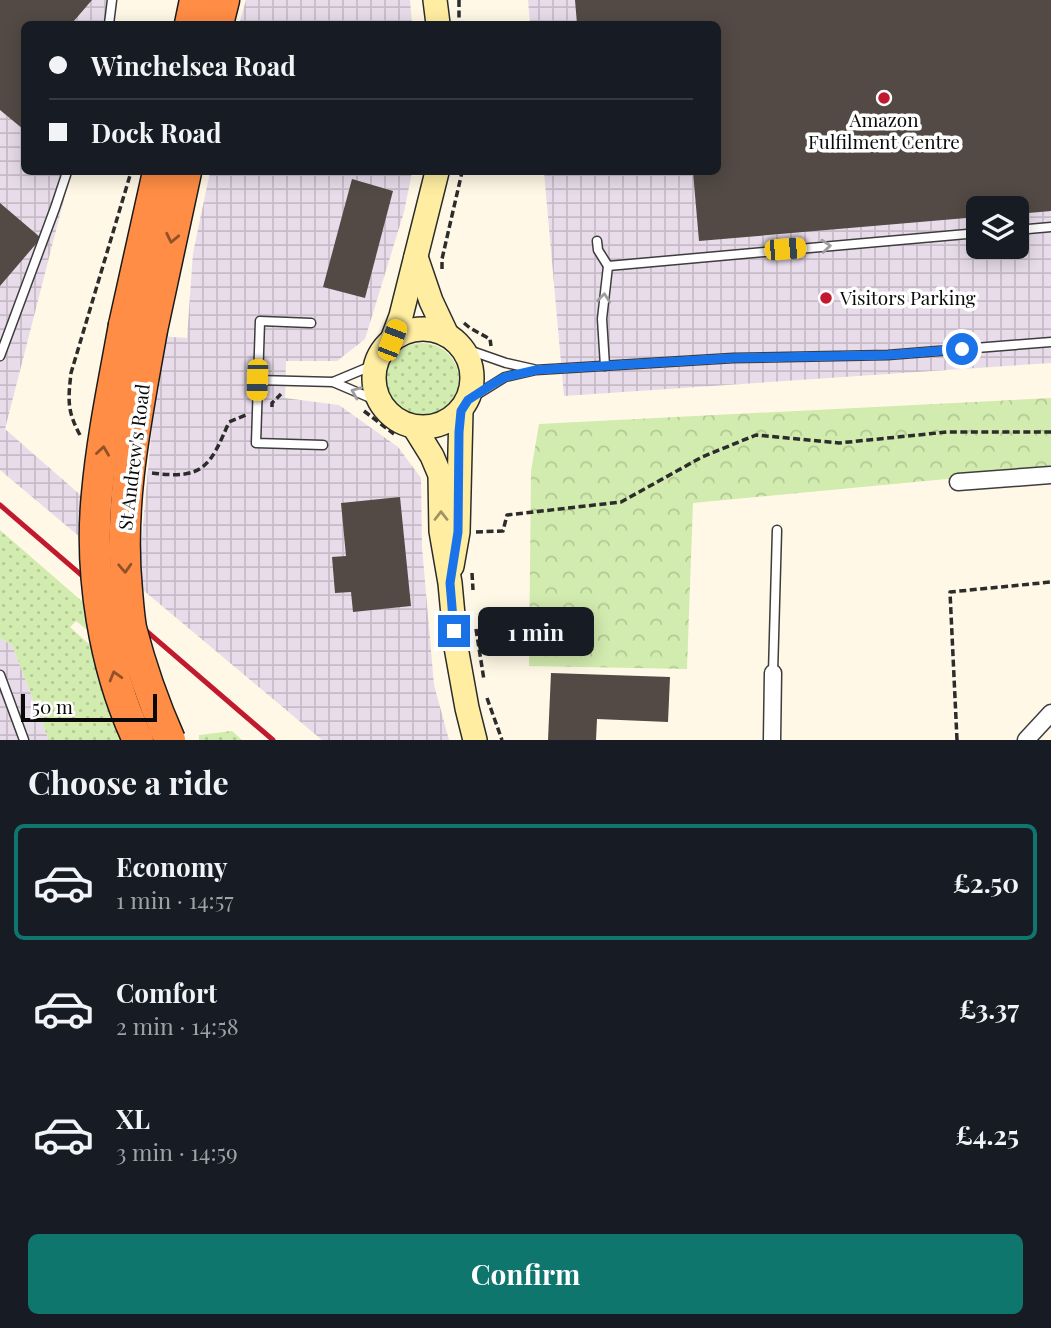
<!DOCTYPE html>
<html lang="en">
<head>
<meta charset="utf-8">
<style>
	:root { --surface:#171b24; --page:#242831; --text:#f1f3f6; --muted:#9ea1a6; --line:#363941; --accent:#0f766e }
	body { margin:0; font-family:"Playfair Display",serif; background:var(--page); color:var(--text); height:100vh; display:flex; flex-direction:column; font-size:26px; white-space:nowrap }
	* { box-sizing:border-box; margin:0 }
	p { font-size:23px; color:var(--muted) }
	.icon { flex:none; width:38px; height:38px; fill:none; stroke:currentColor; stroke-width:2; stroke-linecap:round; stroke-linejoin:round }
	.map { position:relative; height:740px; overflow:hidden }
	.side { display:flex; flex-direction:column; background:var(--surface); flex:1 }
	.side>* { flex:none }
	.top-card { position:absolute; left:21px; top:21px; width:700px; height:154px; border-radius:10px; box-shadow:0 4px 18px #0003; display:grid; align-content:center; height:154px; padding:0 28px; background:var(--surface) }
	.fabs { position:absolute; left:966px; top:196px; display:grid; gap:14px }
	.fabs a { display:grid; place-items:center; width:63px; height:63px; border-radius:10px; background:var(--surface); box-shadow:0 4px 18px #0003; font-size:35px }
	.scale { position:absolute; left:21px; bottom:18px; width:136px; box-sizing:border-box; padding-left:7px; border:4px solid #0a0a0a; border-top:0; font-size:19px; line-height:24px; white-space:nowrap; color:#0a0a0a; -webkit-text-stroke:5px #fff; paint-order:stroke }
	.end { position:absolute; width:32px; height:32px; margin:-16px; border:9px solid #1a73e8; background:#fff; box-shadow:0 0 0 4px #fff }
	.from { border-radius:50% }
	.bubble { position:absolute; height:49px; border-radius:10px; background:var(--surface); box-shadow:0 4px 18px #0003; font-size:23px; font-weight:700; line-height:49px; text-align:center }
	.car { position:absolute; width:21px; height:42px; margin:-21px -10px; border-radius:9px; box-shadow:0 0 5px 2px #0007; background:linear-gradient(#f5c518 24%,#345 0 40%,#f5c518 0 76%,#345 0 86%,#f5c518 0) }
	.top-card b { display:flex; align-items:center; gap:24px; height:66px; font-size:26px }
	.top-card b+b { border-top:2px solid var(--line) }
	.top-card i { width:18px; height:18px; background:var(--text) }
	ul { padding:0; list-style:none }
	li { display:flex; align-items:center; gap:21px; height:116px; margin:0 14px 10px; padding:0 14px; border:4px solid transparent; border-radius:10px }
	li div { flex:1 }
	li b { display:block; font-size:26px }
	li em { font-style:normal; font-weight:700 }
	li.current { border-color:var(--accent) }
	li>.icon { width:63px; height:63px; stroke-width:1.5 }
	h2 { padding:0 28px; font-size:32px; line-height:84px }
	.button { display:flex; gap:14px; margin-top:auto; padding:14px 28px }
	.button a { flex:1; height:80px; border-radius:10px; background:var(--accent); color:#fff; font-size:28px; font-weight:700; line-height:80px; text-align:center }
	.map>svg:first-child { display:block }
</style>
</head>
<body>
<div class="map">
<svg width="1051" height="740" viewBox="0 0 1051 740">
	<defs>
		<pattern id="industrial-grid" width="8" height="8" patternUnits="userSpaceOnUse" patternTransform="scale(1.75)"><rect width="8" height="8" fill="#e8dcea"/><path d="M0 4h8M4 0v8" fill="none" stroke="#c6bbc7"/></pattern>
		<pattern id="grass-dots" width="8" height="8" patternUnits="userSpaceOnUse" patternTransform="scale(1.75)"><rect width="8" height="8" fill="#d2ebae"/><path d="M2 2h.1M6 6h.1" fill="none" stroke="#b3c894" stroke-width="1.8" stroke-linecap="round"/></pattern>
		<pattern id="park-crowns" width="20" height="18" patternUnits="userSpaceOnUse" patternTransform="scale(1.75)"><rect width="20" height="18" fill="#d2ebae"/><path d="M2 6a3 3 0 1 1 6 0M12 15a3 3 0 1 1 6 0" fill="none" stroke="#b3c894"/></pattern>
	</defs>
	<rect width="100%" height="100%" fill="#fff8e6"/>
	<g fill="url(#industrial-grid)" fill-rule="evenodd">
		<polygon points="0,0 115,0 109,24 24,24 24,172 71,172 5,429 141,548 160,336 187,338 193,253 210,172 412,172 404,212 365,339 337,361 286,361 285,398 339,405 398,447 421,478 422,547 434,685 449,740 322,740 0,470"/>
		<polygon points="246,0 410,0 412,24 239,24"/>
		<path d="M528 0H1051V363L564 396 544 172H718V24H530ZM978 208H1017V247H978Z"/>
		<polygon points="0,638 12,645 49,740 0,740"/>
	</g>
	<g fill="url(#grass-dots)">
		<circle cx="422" cy="380" r="37"/>
		<polygon points="0,530 84,603 90,632 76,621 70,627 91,646 99,678 122,740 49,740 12,645 0,638"/>
		<polygon points="232,731 242,740 199,740 199,735"/>
	</g>
	<polygon fill="url(#park-crowns)" points="1051,398 1051,469 693,503 687,669 529,666 531,471 539,424"/>
	<g fill="#534a45">
		<polygon points="0,0 92,0 73,22 76,24 24,24 24,127 23,129 0,110"/>
		<polygon points="575,0 1051,0 1051,211 1017,214 1017,208 978,208 978,217 699,241 693,172 718,172 718,24 577,24"/>
		<polygon points="352,179 393,191 365,298 323,287"/>
		<polygon points="0,203 41,238 0,286"/>
		<polygon points="400,497 411,606 353,612 351,592 335,593 332,557 346,556 341,503"/>
		<polygon points="551,673 670,677 668,722 597,719 596,740 548,740"/>
	</g>
	<g fill="none" stroke-linecap="round" stroke-linejoin="round">
		<g stroke="#3d3d3d" stroke-width="11">
			<g id="lane">
				<polyline points="109,24 112,0"/>
				<polyline points="1017,230 1051,227"/>
				<polyline points="597,241 598,250 608,266"/>
				<polyline points="311,323 260,321 256,443 323,445"/>
				<polyline points="463,348 506,363 533,369"/>
				<polyline points="0,356 55,208 67,172"/>
				<polyline points="605,366 602,319 608,266 978,233"/>
				<polyline points="257,380 333,382 380,402"/>
				<polyline points="333,382 376,364"/>
				<polyline points="468,400 505,377 536,370 733,358 888,355 1051,342"/>
				<polyline points="773,673 777,530"/>
				<polyline points="0,675 24,740"/>
			</g>
		</g>
		<g stroke="#3d3d3d" stroke-width="19">
			<g id="street">
				<polyline points="958,482 1051,475"/>
				<polyline points="772,740 773,673"/>
				<polyline points="1026,740 1051,713"/>
			</g>
		</g>
		<g stroke="#2c2c2c" stroke-width="26">
			<g id="secondary">
				<polyline points="435,0 438,24"/>
				<polyline points="416,257 431,301 447,335"/>
				<circle cx="423" cy="378" r="49"/>
				<polyline points="392,340 401,316 437,172"/>
				<polyline points="414,427 432,456 440,475 441,531 450,583 456,647 467,708 475,740"/>
				<polyline points="452,566 458,532 461,411"/>
			</g>
		</g>
		<g stroke="#1b1b1b" stroke-width="33">
			<g id="highway">
				<polyline points="190,24 195,0"/>
				<polyline points="218,24 224,0"/>
				<polyline points="124,325 158,172"/>
				<polyline points="152,330 186,172"/>
			</g>
		</g>
		<g stroke="#2c2c2c" stroke-width="3.5" stroke-dasharray="7 3.5" stroke-linecap="butt">
			<polyline points="459,0 459,19"/>
			<polyline points="442,269 442,259 462,172"/>
			<polyline points="464,323 470,328 490,339 491,346"/>
			<polyline points="272,407 272,403 281,394"/>
			<polyline points="364,411 394,434"/>
			<path d="M80 435C67 411 68 400 71 373L131 172"/>
			<path d="M152 473C204 480 210 466 229 422L246 415"/>
			<polyline points="476,532 503,531 507,515 621,502 702,457 756,435 839,443 947,432 1051,432"/>
			<polyline points="472,573 473,590"/>
			<polyline points="476,629 484,680"/>
			<polyline points="487,698 502,740"/>
			<polyline points="957,740 950,592 1051,582"/>
		</g>
		<use href="#lane" stroke="#fff" stroke-width="8"/>
		<use href="#street" stroke="#fff" stroke-width="16"/>
		<use href="#secondary" stroke="#ffeea1" stroke-width="23"/>
		<use href="#highway" stroke="#ff8d45" stroke-width="30"/>
		<polyline stroke="#c11a2e" stroke-width="5" points="0,505 273,740"/>
		<g stroke="#1b1b1b" stroke-width="33" stroke-linecap="butt">
			<g id="highway-bridge">
				<path d="M124 325C114 381 102 437 97 494 89 573 104 668 138 740"/>
				<path d="M152 330C137 416 118 503 127 591 128 603 129 616 131 628 141 667 154 704 170 740"/>
			</g>
		</g>
		<use href="#highway-bridge" stroke="#ff8d45" stroke-width="30"/>
	</g>
	<defs><path id="oneway-chevron" d="M-2-3.5L2.5 0L-2 3.5" fill="none" stroke-width="1.6" stroke-linecap="round" stroke-linejoin="round" transform="scale(1.75)"/></defs>
	<g stroke="#91522a">
		<use href="#oneway-chevron" transform="translate(172 238) rotate(102)"/>
		<use href="#oneway-chevron" transform="translate(103 451) rotate(-82)"/>
		<use href="#oneway-chevron" transform="translate(125 568) rotate(87)"/>
		<use href="#oneway-chevron" transform="translate(115 676) rotate(-106)"/>
	</g>
	<g stroke="#9d9d9d">
		<use href="#oneway-chevron" transform="translate(826 246) rotate(-5)"/>
		<use href="#oneway-chevron" transform="translate(604 298) rotate(-84)"/>
		<use href="#oneway-chevron" transform="translate(356 392) rotate(-158)"/>
	</g>
	<use stroke="#9d9365" href="#oneway-chevron" transform="translate(441 516) rotate(-90)"/>
	<g fill="none" stroke-linecap="round" stroke-linejoin="round">
		<polyline stroke="#1a73e8" stroke-width="9" points="454,631 450,583 458,532 459,432 461,411 468,400 491,385 505,377 536,370 733,358 888,355 962,349"/>
	</g>
	<g fill="#c11a2e" stroke="#fff" stroke-width="2.5">
		<circle cx="884" cy="98" r="7"/>
		<circle cx="826" cy="298" r="7"/>
	</g>
	<g text-anchor="middle" stroke-width="7" stroke-linejoin="round" paint-order="stroke">
		<g font-size="19" fill="#0a0a0a" stroke="#fff">
			<text x="884" y="127">Amazon<tspan x="884" dy="22">Fulfilment Centre</tspan></text>
			<text x="840" y="305" text-anchor="start">Visitors Parking</text>
		</g>
		<g font-size="19" fill="#0a0a0a" stroke="#fff">
			<text transform="translate(134 457) rotate(-83)" y="7">St Andrew's Road</text>
		</g>
	</g>
</svg>
<div class="fabs">
<a><svg class="icon" aria-label="layers" viewBox="0 0 24 24"><path d="M12 4l9 5-9 5-9-5zM3 14l9 5 9-5"/></svg></a>
</div>
<div class="scale">50 m</div>
<i class="end from" style="left:962px;top:349px"></i>
<i class="end" style="left:454px;top:631px"></i>
<div class="bubble" style="left:478px;top:607px;width:116px">1 min</div>
<i class="car" style="left:785px;top:249px;rotate:85deg"></i>
<i class="car" style="left:392px;top:340px;rotate:21deg"></i>
<i class="car" style="left:257px;top:380px;rotate:182deg"></i>
<div class="top-card">
<b><i class="from"></i>Winchelsea Road</b>
<b><i></i>Dock Road</b>
</div>
</div>
<section class="side">
<h2>Choose a ride</h2>
<ul>
<li class="current"><svg class="icon" aria-label="car" viewBox="0 0 24 24"><path d="M5 17H2v-5l4-1 3-4h7l3 4 3 1v5h-3M9 17h6M6 11h13"/><circle cx="7" cy="17" r="2"/><circle cx="17" cy="17" r="2"/></svg><div><b>Economy</b><p>1 min · 14:57</p></div><em>£2.50</em></li>
<li><svg class="icon" aria-label="car" viewBox="0 0 24 24"><path d="M5 17H2v-5l4-1 3-4h7l3 4 3 1v5h-3M9 17h6M6 11h13"/><circle cx="7" cy="17" r="2"/><circle cx="17" cy="17" r="2"/></svg><div><b>Comfort</b><p>2 min · 14:58</p></div><em>£3.37</em></li>
<li><svg class="icon" aria-label="car" viewBox="0 0 24 24"><path d="M5 17H2v-5l4-1 3-4h7l3 4 3 1v5h-3M9 17h6M6 11h13"/><circle cx="7" cy="17" r="2"/><circle cx="17" cy="17" r="2"/></svg><div><b>XL</b><p>3 min · 14:59</p></div><em>£4.25</em></li>
</ul>
<div class="button"><a>Confirm</a></div>
</section>
</body>
</html>
